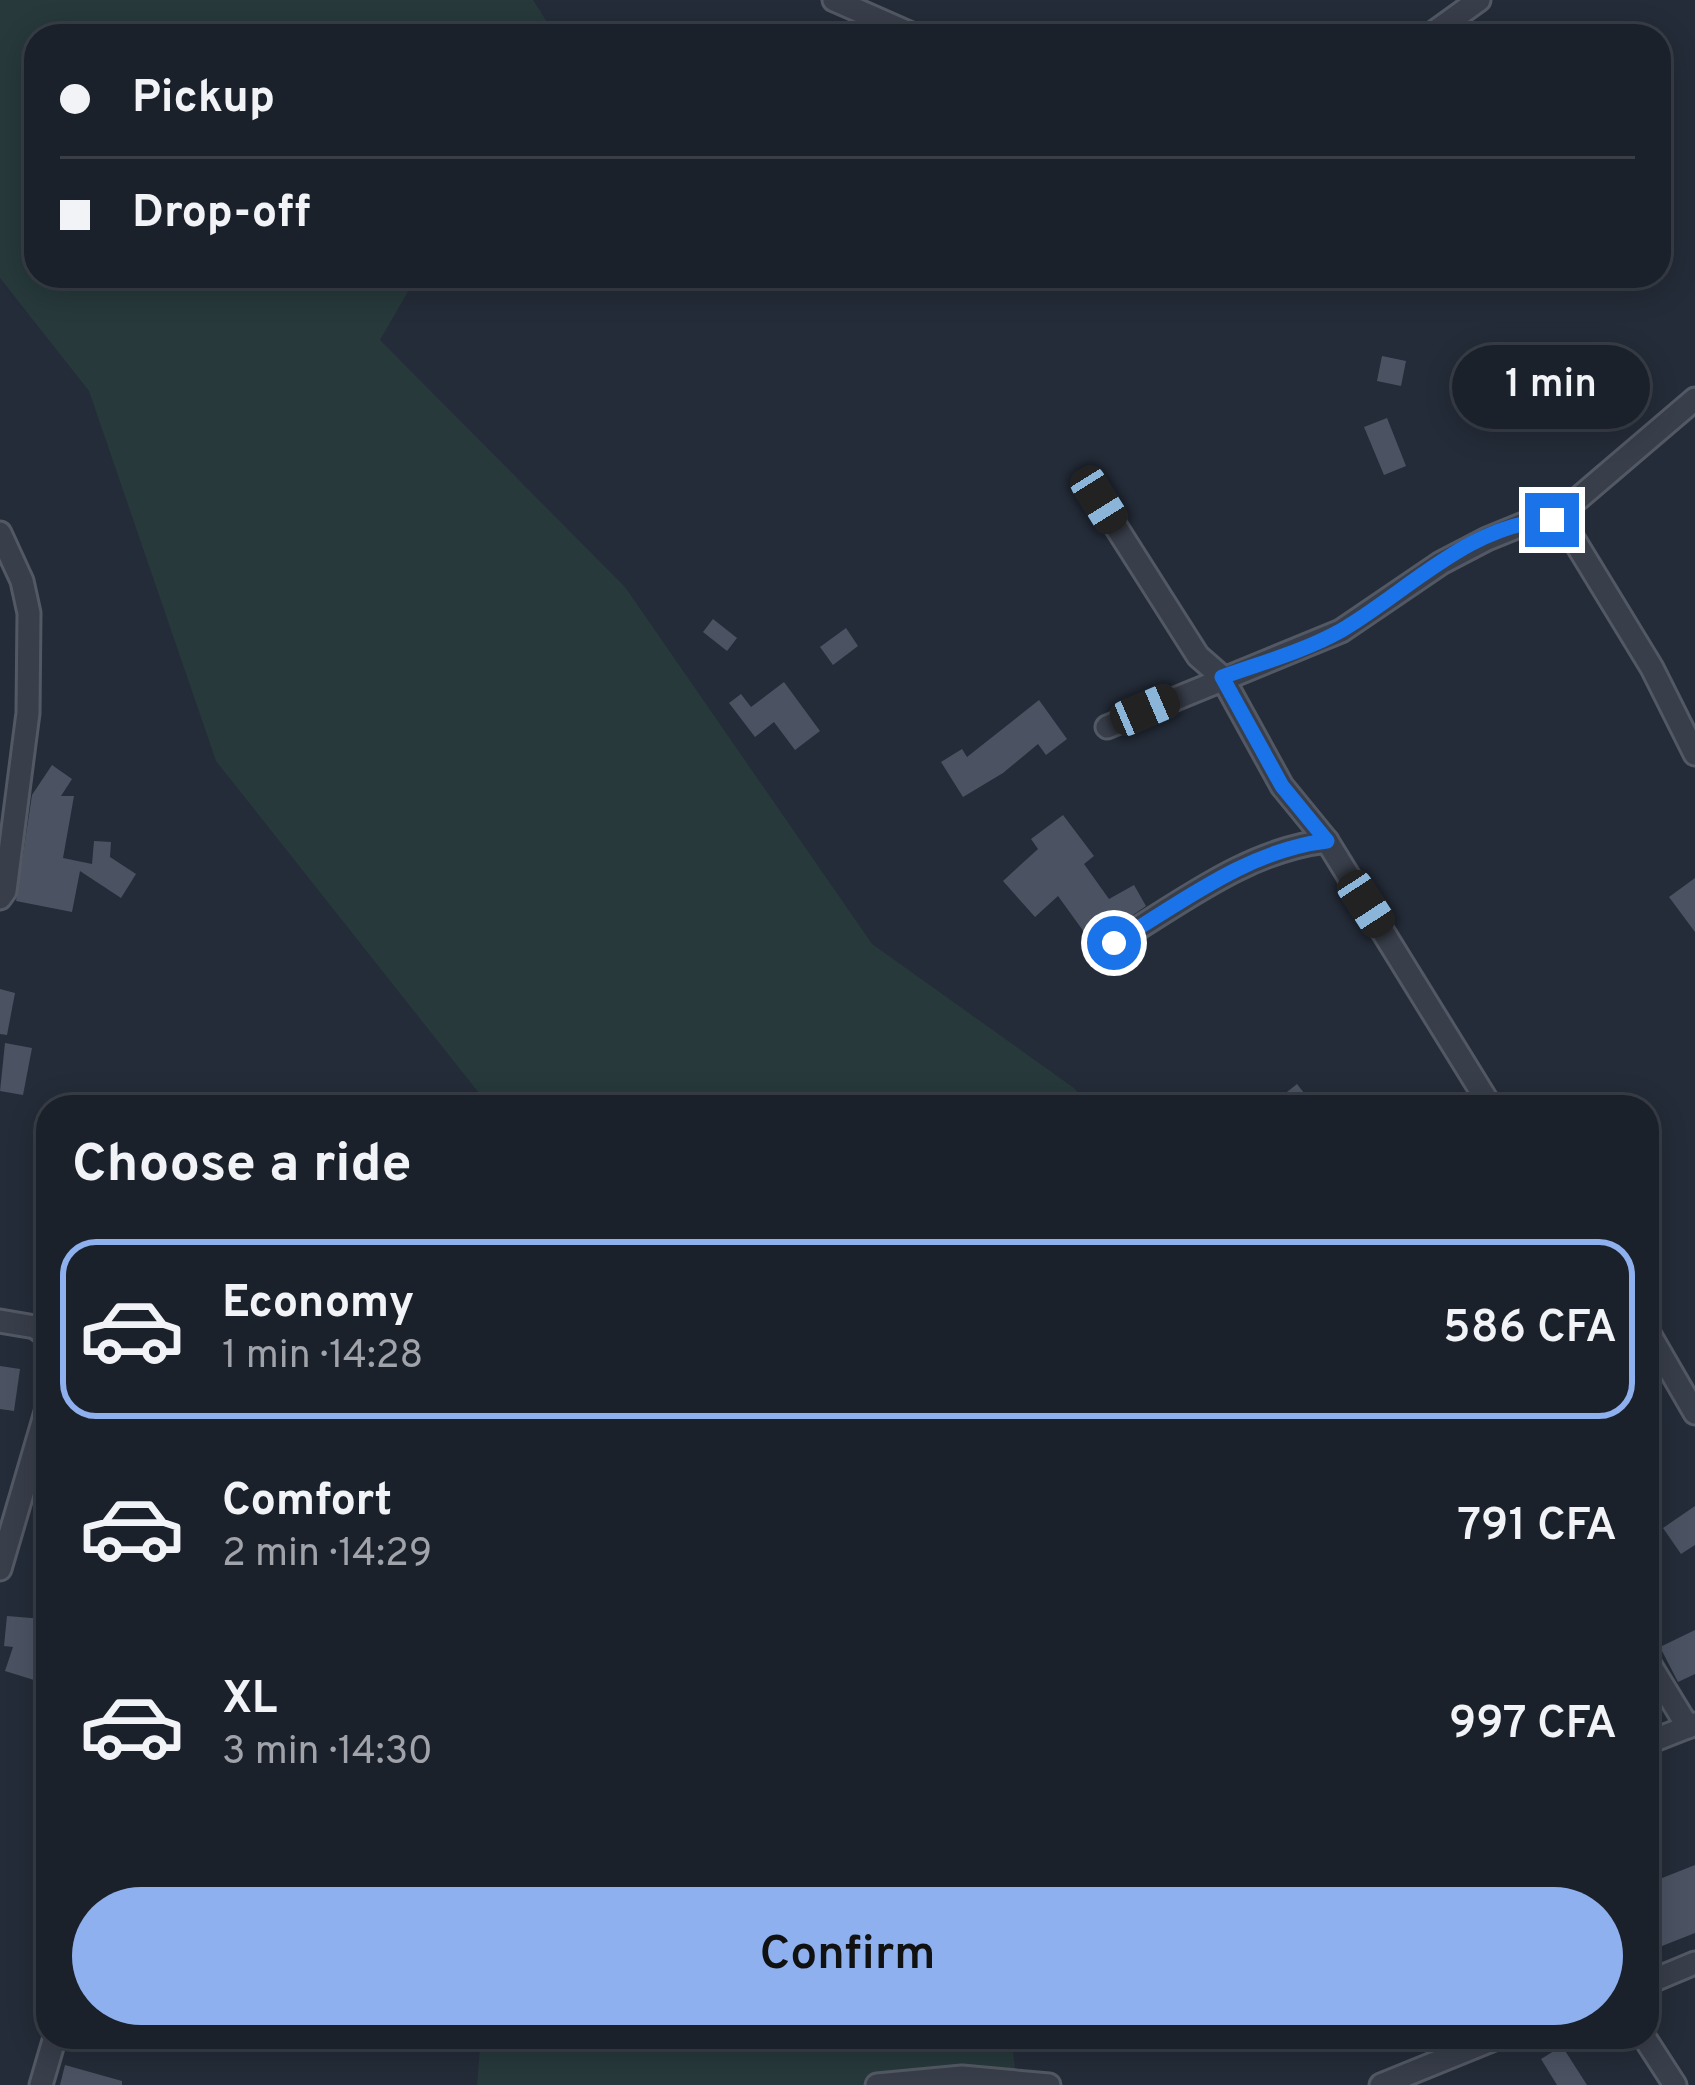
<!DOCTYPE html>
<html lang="en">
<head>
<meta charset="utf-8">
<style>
	:root { --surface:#1b212b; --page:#242933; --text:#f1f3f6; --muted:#a0a3a9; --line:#393e47; --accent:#8fb0ee }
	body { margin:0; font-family:Overpass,sans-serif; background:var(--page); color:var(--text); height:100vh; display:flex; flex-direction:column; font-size:45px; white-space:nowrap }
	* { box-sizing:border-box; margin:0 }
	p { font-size:39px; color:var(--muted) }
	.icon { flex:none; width:66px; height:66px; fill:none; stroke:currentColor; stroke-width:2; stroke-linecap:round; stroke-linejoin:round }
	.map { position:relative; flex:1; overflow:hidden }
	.sheet { position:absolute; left:36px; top:1095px; width:1623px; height:954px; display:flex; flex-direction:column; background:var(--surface); border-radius:36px; box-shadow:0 6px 30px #0003,0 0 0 3px var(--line) }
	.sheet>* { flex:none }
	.top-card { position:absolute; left:24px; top:24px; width:1647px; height:264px; border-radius:36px; box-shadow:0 6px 30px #0003,0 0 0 3px var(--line); display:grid; align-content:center; height:264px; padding:0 36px; background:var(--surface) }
	.end { position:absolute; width:54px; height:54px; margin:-27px; border:15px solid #1a73e8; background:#fff; box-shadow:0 0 0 6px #fff }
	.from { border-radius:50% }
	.bubble { position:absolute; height:84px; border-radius:42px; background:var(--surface); box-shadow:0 6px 30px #0003,0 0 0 3px var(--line); font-size:39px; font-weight:600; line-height:84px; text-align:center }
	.car { position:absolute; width:36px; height:72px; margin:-36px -18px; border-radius:15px; box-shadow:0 0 9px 3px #0007; background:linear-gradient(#222 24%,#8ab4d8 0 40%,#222 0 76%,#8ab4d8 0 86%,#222 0) }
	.top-card b { display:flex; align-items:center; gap:42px; height:114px; font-size:45px }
	.top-card b+b { border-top:3px solid var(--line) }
	.top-card i { width:30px; height:30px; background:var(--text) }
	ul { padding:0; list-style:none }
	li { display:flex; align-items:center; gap:36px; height:180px; margin:0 24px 18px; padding:0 12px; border:6px solid transparent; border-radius:36px }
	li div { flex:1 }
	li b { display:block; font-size:45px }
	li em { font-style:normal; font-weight:600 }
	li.current { border-color:var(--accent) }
	li>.icon { width:108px; height:108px; stroke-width:1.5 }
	h2 { padding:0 36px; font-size:54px; line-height:144px }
	.button { display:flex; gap:24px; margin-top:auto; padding:24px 36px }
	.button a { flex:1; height:138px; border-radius:72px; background:var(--accent); color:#111; font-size:48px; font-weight:600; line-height:138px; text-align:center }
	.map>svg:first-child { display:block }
</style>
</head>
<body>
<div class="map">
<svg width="1695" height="2085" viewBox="0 0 1695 2085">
	<rect width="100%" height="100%" fill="#242c39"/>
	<g fill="#27393b">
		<polygon points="0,0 533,0 556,36 36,36 36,276 417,276 380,340 625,587 872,944 1074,1088 1091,1107 490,1107 216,761 89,391 0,278"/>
		<polygon points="481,2037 1011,2037 1017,2085 477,2085"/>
	</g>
	<g fill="#4b5363">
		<polygon points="1382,356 1406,361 1401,386 1377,381"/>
		<polygon points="1387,418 1406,466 1384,475 1364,427"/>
		<polygon points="713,619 737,638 727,651 703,632"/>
		<polygon points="846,628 858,646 833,665 820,647"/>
		<polygon points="784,682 820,731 795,750 774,722 755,737 729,703 741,694 751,707"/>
		<polygon points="1039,700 1067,739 1046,755 1038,744 1003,773 963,797 941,762 962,749 967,757"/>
		<polygon points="52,765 72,779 61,796 74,796 63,858 92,864 94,841 111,842 110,857 136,874 121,898 80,871 72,912 16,901 32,795"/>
		<polygon points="1063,815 1094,856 1084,864 1109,899 1134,885 1146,906 1092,943 1058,896 1035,917 1003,881 1038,849 1031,839"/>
		<polygon points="1695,878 1695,932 1669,897"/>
		<polygon points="0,989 15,993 7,1035 0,1034"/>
		<polygon points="5,1043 32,1048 23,1095 0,1091"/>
		<polygon points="1297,1084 1315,1107 1268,1107"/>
		<polygon points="0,1366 20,1369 14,1411 0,1409"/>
		<polygon points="1695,1506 1695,1545 1681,1554 1663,1528"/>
		<polygon points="7,1616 44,1619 41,1647 45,1647 34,1680 5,1671 13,1647 4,1646"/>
		<polygon points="1695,1630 1695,1674 1678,1682 1660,1647"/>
		<polygon points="1695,1865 1695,1933 1662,1946 1647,1905 1647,1884"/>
		<polygon points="1562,2046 1587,2085 1557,2085 1541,2059"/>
		<polygon points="65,2065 122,2081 122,2085 60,2085"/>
	</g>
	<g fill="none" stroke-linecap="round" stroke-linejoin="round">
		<g stroke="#535964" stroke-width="27">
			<g id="minor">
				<polyline points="834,0 916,36"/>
				<polyline points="1429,36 1479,0"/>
				<polyline points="1099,500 1198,656 1222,677 1282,786 1327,841 1491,1107"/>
				<polyline points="1552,521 1695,399"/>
				<polyline points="0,533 22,581 29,613 28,713 5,891 0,898"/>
				<polyline points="1107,727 1341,631 1441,563 1487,539 1531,521 1551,520 1571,535 1652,668 1695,754"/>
				<path d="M1114 943C1181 903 1247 850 1327 841"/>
				<polyline points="0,1321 35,1327 48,1337"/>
				<polyline points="1647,1330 1695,1413"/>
				<polyline points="0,1569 48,1405"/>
				<polyline points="1647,1660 1688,1727"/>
				<polyline points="1647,1743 1695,1724"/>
				<polyline points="1647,1983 1695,1963"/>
				<polyline points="1644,2037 1675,2085"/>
				<polyline points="41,2085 55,2037"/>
				<polyline points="877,2085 962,2077 1049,2085"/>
				<polyline points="1381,2085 1499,2037"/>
			</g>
		</g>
		<use href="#minor" stroke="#383e4a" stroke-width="21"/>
	</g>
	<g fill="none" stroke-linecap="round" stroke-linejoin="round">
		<path stroke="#1a73e8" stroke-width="15" d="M1114 943C1181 903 1248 850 1327 841L1282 786 1222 677C1261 663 1305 651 1342 630 1407 592 1472 522 1552 520"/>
	</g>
</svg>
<i class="end from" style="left:1114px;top:943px"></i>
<i class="end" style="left:1552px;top:520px"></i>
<div class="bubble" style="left:1452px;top:345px;width:198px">1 min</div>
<i class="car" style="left:1099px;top:500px;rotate:148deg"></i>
<i class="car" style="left:1145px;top:710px;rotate:67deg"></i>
<i class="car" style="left:1366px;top:904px;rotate:147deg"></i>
<div class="top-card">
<b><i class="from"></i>Pickup</b>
<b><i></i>Drop-off</b>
</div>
<section class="sheet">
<h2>Choose a ride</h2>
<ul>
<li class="current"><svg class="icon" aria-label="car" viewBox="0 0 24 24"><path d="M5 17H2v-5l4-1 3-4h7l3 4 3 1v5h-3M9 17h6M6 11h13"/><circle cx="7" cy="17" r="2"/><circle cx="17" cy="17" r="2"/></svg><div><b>Economy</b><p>1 min · 14:28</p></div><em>586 CFA</em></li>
<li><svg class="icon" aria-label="car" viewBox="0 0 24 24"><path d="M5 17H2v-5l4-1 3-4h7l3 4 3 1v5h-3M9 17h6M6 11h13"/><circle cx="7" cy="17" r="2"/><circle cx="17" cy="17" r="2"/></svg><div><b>Comfort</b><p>2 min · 14:29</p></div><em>791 CFA</em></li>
<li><svg class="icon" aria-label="car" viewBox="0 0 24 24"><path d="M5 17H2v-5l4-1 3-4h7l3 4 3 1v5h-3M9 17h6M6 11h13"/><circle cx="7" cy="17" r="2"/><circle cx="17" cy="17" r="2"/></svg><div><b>XL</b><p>3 min · 14:30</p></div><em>997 CFA</em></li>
</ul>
<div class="button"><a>Confirm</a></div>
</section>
</div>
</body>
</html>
